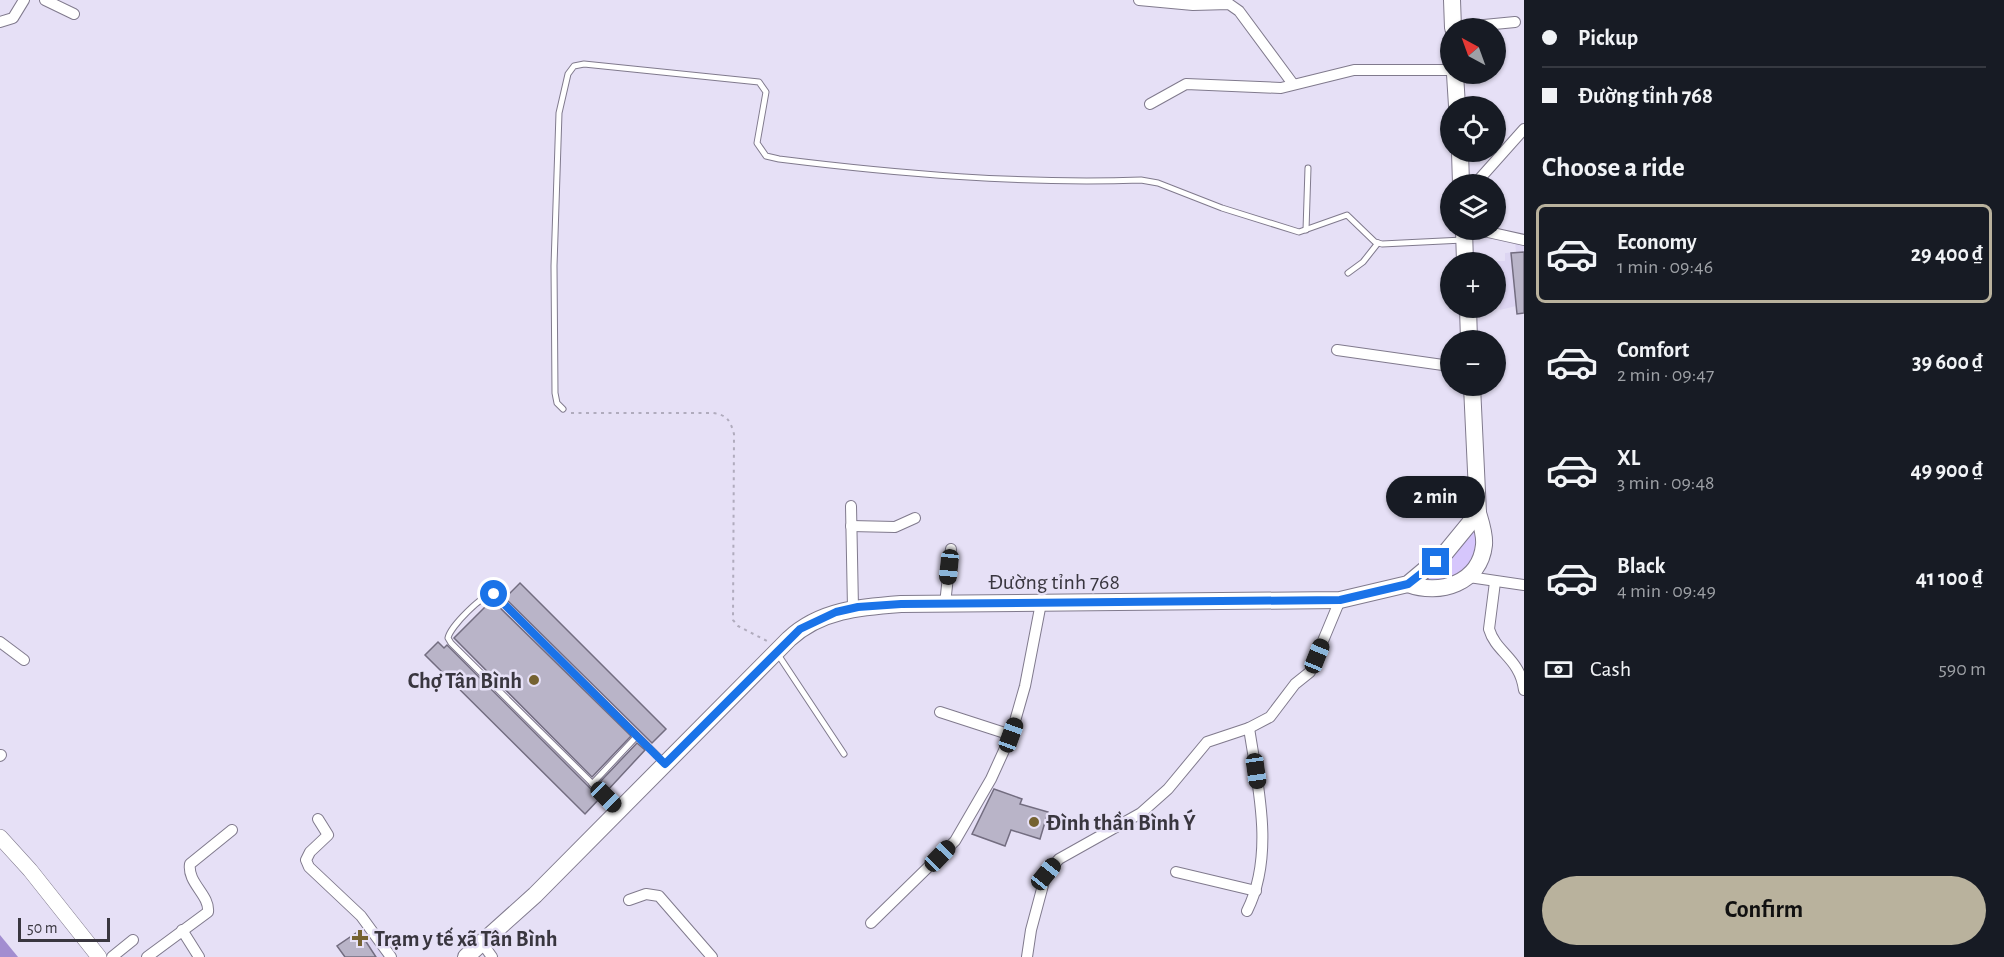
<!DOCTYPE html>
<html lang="en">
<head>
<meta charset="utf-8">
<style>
	:root { --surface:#171b24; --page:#242831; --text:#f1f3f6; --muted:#9ea1a6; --line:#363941; --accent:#b9b29d }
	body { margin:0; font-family:"Alegreya Sans",sans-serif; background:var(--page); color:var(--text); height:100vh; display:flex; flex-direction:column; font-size:22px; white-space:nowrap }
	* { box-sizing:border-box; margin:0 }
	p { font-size:20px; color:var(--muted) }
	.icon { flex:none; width:33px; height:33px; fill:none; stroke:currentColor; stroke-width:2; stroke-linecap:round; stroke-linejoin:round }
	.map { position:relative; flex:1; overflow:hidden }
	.drawer { display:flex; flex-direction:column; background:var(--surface); width:480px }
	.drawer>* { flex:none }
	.top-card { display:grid; align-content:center; height:132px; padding:0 18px; background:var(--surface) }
	.needle { width:39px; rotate:319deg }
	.controls { position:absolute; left:1440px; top:18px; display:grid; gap:12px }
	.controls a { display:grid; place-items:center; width:66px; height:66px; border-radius:50%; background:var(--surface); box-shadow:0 2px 4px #0004; font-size:30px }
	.scale { position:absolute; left:18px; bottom:15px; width:92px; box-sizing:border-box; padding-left:6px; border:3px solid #39363f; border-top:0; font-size:16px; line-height:21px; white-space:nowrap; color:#39363f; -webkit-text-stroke:4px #e6e0f6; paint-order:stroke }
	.end { position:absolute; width:27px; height:27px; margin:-14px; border:8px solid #1a73e8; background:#fff; box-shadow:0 0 0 3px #fff }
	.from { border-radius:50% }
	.bubble { position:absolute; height:42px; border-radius:21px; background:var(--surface); box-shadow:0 2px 4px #0004; font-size:20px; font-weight:700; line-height:42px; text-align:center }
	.car { position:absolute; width:18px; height:36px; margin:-18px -9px; border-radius:8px; box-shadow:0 0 4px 2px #0007; background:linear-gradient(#222 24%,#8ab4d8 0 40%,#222 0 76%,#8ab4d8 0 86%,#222 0) }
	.top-card b { display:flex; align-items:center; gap:21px; height:57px; font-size:22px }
	.top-card b+b { border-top:2px solid var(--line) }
	.top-card i { width:15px; height:15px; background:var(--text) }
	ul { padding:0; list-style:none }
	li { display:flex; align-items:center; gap:18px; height:99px; margin:0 12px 9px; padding:0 6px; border:3px solid transparent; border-radius:9px }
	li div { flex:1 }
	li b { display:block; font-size:22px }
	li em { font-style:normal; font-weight:700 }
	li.active { border-color:var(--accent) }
	li>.icon { width:54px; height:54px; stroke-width:1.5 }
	h2 { padding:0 18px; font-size:27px; line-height:72px }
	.pay { display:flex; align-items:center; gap:15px; height:66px; padding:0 18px; font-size:22px }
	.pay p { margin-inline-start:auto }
	.primary-button { display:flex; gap:12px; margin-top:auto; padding:12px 18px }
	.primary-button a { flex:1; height:69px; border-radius:36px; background:var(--accent); color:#111; font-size:24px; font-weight:700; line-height:69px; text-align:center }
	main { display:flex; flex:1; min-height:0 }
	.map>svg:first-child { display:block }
</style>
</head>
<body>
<main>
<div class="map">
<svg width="1524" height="957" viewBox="0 0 1524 957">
	<rect width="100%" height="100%" fill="#e6e0f6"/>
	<g fill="#ddd5f2">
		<polygon points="1515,242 1524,244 1524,304 1500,310 1497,261 1505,261 1505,253 1516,252"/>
		<polygon points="365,927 385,957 345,957 337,946"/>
	</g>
	<path fill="#d6c6fc" d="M1474 526C1486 567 1457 580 1423 582L1452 556Z"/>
	<polygon fill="#a28dd0" points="0,935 18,957 0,957"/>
	<g fill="#b9b4c8" stroke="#736d80" stroke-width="1.5">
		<polygon points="1524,252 1524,313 1517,314 1511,253"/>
		<polygon points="520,583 666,729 652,743 505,598"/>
		<polygon points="492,600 631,736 592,777 454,638"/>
		<polygon points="438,642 444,648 447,645 600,798 585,814 425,655"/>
		<polygon points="637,743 645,750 607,791 599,783"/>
		<polygon points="994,789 1022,799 1020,804 1048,812 1040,839 1011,830 1005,846 972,834"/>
		<polygon points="359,931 376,957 345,957 337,946"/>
	</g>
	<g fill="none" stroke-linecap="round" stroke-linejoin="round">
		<g stroke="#807a8d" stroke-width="7">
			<g id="lane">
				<polyline points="1306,230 1308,168"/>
				<polyline points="1348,273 1363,262 1378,243"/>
				<path d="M563 409 557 403 555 393 554 266 559 113 568 74 574 66 584 64 759 82 766 92 757 143 766 156 779 159C900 174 1019 184 1141 180L1158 183 1222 208 1299 232 1347 215 1375 242 1382 244 1463 240"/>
				<polyline points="777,653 844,754"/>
				<polyline points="592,784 637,736"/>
				<path d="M618 809 451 643 448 638C450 627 483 593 494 594L663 761"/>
			</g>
		</g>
		<g stroke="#807a8d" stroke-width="12">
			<g id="street">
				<polyline points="45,0 74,14"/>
				<polyline points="1139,0 1193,5 1229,4 1239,11 1293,84"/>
				<polyline points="0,22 13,18 24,0"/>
				<polyline points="1453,28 1515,22"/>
				<polyline points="1150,104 1186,84 1281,88 1354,70 1450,70"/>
				<polyline points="1475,184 1524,129"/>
				<polyline points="1479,230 1524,240"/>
				<polyline points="1337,350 1450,366"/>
				<polyline points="851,506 853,608"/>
				<polyline points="851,526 895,527 915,518"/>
				<polyline points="1469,577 1524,585"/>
				<path d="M1495 582 1489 629C1496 653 1520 658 1524 690"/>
				<polyline points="945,604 951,549"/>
				<polyline points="0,642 24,660"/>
				<polyline points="940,712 1011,735 1025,686 1041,603"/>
				<polyline points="0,756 1,755"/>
				<polyline points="318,819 328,835 310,852 306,860 309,867 361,916 391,957"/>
				<polyline points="1176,872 1256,891"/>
				<polyline points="629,900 646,894 659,896 712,957"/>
				<path d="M1247 911C1275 855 1258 787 1249 728"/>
				<polyline points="871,923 955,841 991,779 1011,735"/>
				<polyline points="182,930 199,957"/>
				<polyline points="482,943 492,957"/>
				<polyline points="112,957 133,940"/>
				<path d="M147 957 208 912C210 895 187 883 190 864L232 830"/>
				<polyline points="1027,957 1031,930 1046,874 1059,859 1141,813 1168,789 1207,742 1249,728 1270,717 1295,684 1310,672 1340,600"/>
			</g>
		</g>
		<g stroke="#807a8d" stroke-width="16">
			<polyline id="secondary" points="0,837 30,870 99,957"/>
		</g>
		<g stroke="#807a8d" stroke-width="18">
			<g id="primary">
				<polyline points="1452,0 1453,28"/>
				<polyline points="1455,74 1457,106"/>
				<polyline points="1460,152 1461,184"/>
				<polyline points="1464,230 1465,262"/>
				<polyline points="1468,308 1469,340"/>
				<path d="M1408 584C1440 596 1480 583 1484 545 1485 534 1481 523 1478 513"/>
				<path d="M466 957 535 895 789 639C820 610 860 607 901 604L1340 600 1408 584 1446 552 1478 513 1472 386"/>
			</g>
		</g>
		<path stroke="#b0abbd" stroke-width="2" stroke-dasharray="3 4.5" stroke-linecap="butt" d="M571 413H713C727 415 730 420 734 434L733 620 738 626 767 641"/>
		<use href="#lane" stroke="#fff" stroke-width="5"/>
		<use href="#street" stroke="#fff" stroke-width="10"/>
		<use href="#secondary" stroke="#fff" stroke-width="15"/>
		<use href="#primary" stroke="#fff" stroke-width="16"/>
	</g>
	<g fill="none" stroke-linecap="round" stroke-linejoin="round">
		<polyline stroke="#1a73e8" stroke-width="8" points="494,594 665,764 800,629 836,612 858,607 901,604 1340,600 1408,584 1436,562"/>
	</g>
	<g fill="#756231" stroke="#e6e0f6" stroke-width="2">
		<circle cx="534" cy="680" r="6"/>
		<circle cx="1034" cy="822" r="6"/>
		<path d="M357 929h6v6h6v6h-6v6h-6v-6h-6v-6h6z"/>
	</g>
	<g text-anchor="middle" stroke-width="5" stroke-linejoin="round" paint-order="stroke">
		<g font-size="22" fill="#39363f" stroke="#e6e0f6">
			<text x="1054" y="589">Đường tỉnh 768</text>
		</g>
		<g font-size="22" font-weight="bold" fill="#39363f" stroke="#e6e0f6" text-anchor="start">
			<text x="522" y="688" text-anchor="end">Chợ Tân Bình</text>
			<text x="1046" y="830">Đình thần Bình Ý</text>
			<text x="374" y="946">Trạm y tế xã Tân Bình</text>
		</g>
	</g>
</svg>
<div class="controls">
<a><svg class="needle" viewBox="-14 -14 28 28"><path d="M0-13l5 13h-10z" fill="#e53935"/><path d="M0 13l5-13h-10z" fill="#9ea1a6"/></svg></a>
<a><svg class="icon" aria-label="locate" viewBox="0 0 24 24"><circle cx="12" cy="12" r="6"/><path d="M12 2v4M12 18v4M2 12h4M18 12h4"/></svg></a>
<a><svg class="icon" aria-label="layers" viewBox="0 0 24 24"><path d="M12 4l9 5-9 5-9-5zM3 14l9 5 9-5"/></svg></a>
<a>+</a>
<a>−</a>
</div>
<div class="scale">50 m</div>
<i class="end from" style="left:494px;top:594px"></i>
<i class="end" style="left:1436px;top:562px"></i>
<div class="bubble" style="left:1386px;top:476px;width:99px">2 min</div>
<i class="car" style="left:949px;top:567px;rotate:186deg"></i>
<i class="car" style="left:1317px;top:656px;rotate:22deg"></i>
<i class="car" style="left:1011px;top:735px;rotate:20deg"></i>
<i class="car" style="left:1256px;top:771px;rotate:172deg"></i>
<i class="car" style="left:606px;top:797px;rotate:135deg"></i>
<i class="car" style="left:940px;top:856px;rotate:44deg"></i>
<i class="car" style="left:1046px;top:874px;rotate:39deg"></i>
</div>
<section class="drawer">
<div class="top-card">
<b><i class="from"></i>Pickup</b>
<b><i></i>Đường tỉnh 768</b>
</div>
<h2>Choose a ride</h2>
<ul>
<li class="active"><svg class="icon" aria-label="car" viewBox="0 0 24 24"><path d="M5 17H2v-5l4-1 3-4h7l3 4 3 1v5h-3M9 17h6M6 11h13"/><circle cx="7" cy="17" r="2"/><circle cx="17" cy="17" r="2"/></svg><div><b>Economy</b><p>1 min · 09:46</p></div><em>29 400 ₫</em></li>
<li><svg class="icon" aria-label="car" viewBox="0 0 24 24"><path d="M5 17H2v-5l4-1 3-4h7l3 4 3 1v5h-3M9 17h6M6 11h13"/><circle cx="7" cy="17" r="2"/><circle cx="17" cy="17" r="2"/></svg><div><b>Comfort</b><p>2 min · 09:47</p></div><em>39 600 ₫</em></li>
<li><svg class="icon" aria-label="car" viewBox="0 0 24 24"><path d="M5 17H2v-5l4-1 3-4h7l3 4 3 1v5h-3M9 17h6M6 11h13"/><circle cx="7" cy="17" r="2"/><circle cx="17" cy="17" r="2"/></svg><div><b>XL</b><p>3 min · 09:48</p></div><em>49 900 ₫</em></li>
<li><svg class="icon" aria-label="car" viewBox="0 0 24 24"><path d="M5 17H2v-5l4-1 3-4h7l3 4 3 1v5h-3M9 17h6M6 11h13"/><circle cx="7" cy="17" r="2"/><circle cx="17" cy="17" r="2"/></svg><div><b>Black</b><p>4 min · 09:49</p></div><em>41 100 ₫</em></li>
</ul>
<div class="pay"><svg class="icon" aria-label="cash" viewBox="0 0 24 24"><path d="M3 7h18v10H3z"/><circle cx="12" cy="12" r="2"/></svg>Cash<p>590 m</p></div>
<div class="primary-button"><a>Confirm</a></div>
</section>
</main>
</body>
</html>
